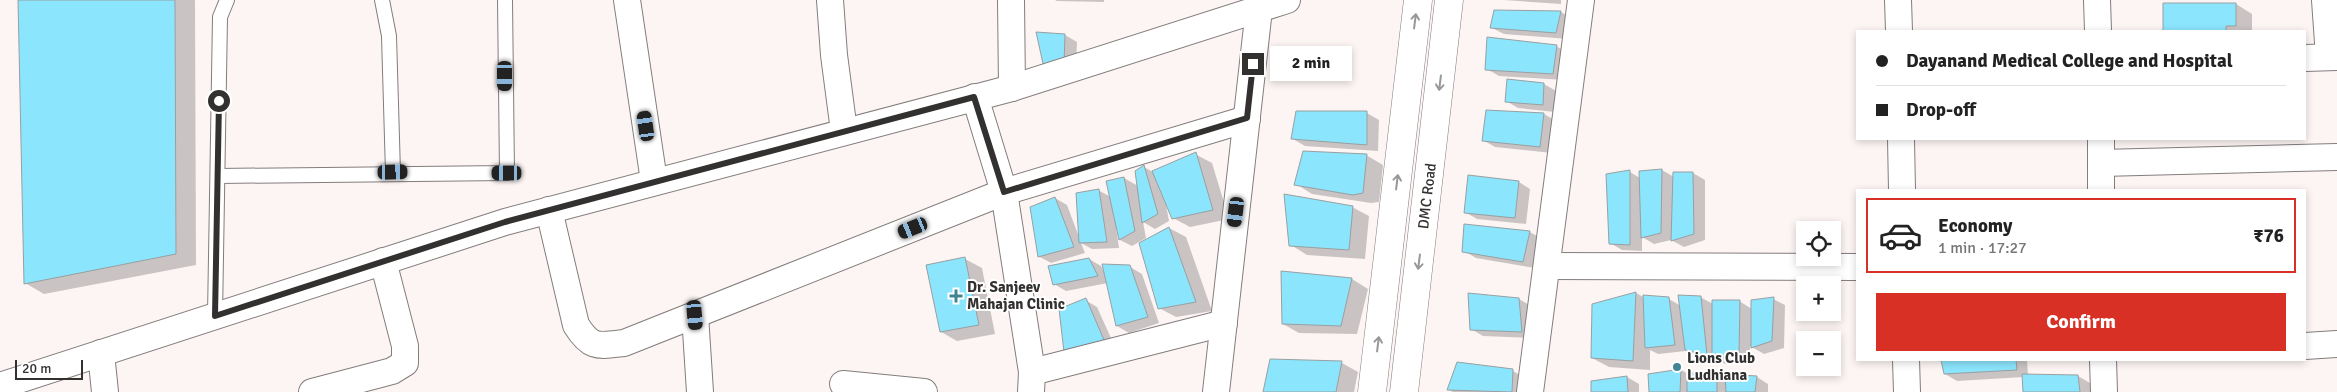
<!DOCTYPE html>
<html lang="en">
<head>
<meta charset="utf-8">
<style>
	:root { --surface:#fff; --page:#f6f6f6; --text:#222; --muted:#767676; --line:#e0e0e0; --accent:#d93025 }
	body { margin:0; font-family:Signika,sans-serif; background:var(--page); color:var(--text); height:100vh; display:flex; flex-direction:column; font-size:19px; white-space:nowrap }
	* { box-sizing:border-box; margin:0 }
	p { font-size:16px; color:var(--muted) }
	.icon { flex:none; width:28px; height:28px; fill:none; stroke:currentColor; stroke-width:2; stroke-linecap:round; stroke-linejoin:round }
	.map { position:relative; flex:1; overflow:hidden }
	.panel { position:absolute; left:1856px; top:189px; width:450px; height:172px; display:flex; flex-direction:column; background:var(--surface); border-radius:0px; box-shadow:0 2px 8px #0003 }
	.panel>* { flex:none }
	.guide { position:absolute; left:1856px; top:30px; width:450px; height:110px; border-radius:0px; box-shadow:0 2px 8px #0003; display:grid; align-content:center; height:110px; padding:0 20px; background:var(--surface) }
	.buttons { position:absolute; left:1796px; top:221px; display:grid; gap:10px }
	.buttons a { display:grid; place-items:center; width:45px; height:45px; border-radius:0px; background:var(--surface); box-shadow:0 2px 8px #0003; font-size:25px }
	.scale { position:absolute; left:15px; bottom:12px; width:68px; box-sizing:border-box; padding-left:5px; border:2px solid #333130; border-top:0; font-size:14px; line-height:18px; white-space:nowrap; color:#333130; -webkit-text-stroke:4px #fff; paint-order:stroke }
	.end { position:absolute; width:22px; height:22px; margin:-11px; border:6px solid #333130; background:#fff; box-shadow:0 0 0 2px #fff }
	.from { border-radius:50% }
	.bubble { position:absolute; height:35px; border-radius:0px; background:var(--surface); box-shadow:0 2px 8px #0003; font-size:16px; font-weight:800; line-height:35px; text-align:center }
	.car { position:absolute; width:15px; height:30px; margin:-15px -8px; border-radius:6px; box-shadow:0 0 4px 1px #0007; background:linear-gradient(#222 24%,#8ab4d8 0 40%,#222 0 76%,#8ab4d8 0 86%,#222 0) }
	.guide b { display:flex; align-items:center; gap:18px; height:48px; font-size:19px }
	.guide b+b { border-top:1px solid var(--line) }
	.guide i { width:12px; height:12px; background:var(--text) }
	ul { padding:9px 0 0; list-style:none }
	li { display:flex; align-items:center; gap:15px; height:75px; margin:0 10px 8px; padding:0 10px; border:2px solid var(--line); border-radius:0px }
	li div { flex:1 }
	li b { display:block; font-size:19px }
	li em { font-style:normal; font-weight:800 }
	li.on { border-color:var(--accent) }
	li>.icon { width:45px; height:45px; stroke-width:1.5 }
	.button { display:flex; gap:10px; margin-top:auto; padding:10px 20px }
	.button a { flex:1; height:58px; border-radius:0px; background:var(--accent); color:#fff; font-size:20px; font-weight:800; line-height:58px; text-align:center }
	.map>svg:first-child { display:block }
</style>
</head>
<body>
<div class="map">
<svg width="2337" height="392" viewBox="0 0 2337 392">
	<rect width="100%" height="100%" fill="#fcf5f4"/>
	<g fill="#0003">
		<polygon points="19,0 195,0 196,265 44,294 25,283"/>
		<polygon points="1055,0 1104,0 1104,2 1057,1"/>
		<polygon points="1504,0 1561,0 1561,4"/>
		<polygon points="2236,4 2252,14 2252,31 2164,31 2164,5"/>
		<polygon points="1495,12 1561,12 1573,19 1568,39 1504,34 1492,28"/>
		<polygon points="1065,35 1077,42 1076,72 1057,74"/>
		<polygon points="1556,46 1568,53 1564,80 1499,76 1487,69"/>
		<polygon points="1544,84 1556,91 1555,112 1518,108 1506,101"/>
		<polygon points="1487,112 1544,114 1556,121 1552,153 1495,147 1483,140"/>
		<polygon points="1367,113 1379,120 1378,151 1305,146 1293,139"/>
		<polygon points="1195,154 1212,163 1229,219 1190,227 1173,218 1165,199 1169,221 1155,229 1143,222 1146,238 1132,246 1120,240 1118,228 1116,228 1119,248 1092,249 1081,243 1085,253 1051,263 1040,257 1031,208 1055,198 1067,205 1079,237 1098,190 1111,197 1124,178 1138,186 1144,167 1153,172"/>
		<polygon points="1366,155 1383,165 1379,202 1371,203 1312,194 1296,184"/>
		<polygon points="1662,170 1674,177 1693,173 1705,180 1705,240 1684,247 1671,240 1654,244 1642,237 1642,251 1622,250 1610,243 1630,172 1640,178"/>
		<polygon points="1519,182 1530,189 1526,224 1477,219 1465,212"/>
		<polygon points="1352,207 1369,216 1365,259 1307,255 1291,245"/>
		<polygon points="1465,226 1530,232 1542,239 1535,268 1476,258 1464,251"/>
		<polygon points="1169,228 1186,237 1212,311 1176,317 1159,308"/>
		<polygon points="965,259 982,268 995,334 957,341 941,332"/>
		<polygon points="1089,259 1101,266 1105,274 1130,267 1142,274 1159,323 1129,333 1117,326 1108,283 1066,291 1054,284"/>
		<polygon points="1282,273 1352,279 1368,289 1357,334 1299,333 1283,324"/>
		<polygon points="1636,293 1645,298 1669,299 1681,306 1700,297 1713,304 1739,301 1752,309 1773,299 1785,305 1784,348 1764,354 1750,346 1750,361 1725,364 1718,360 1699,357 1686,349 1686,351 1658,354 1650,350 1650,370 1609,367 1592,358"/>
		<polygon points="1519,299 1531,306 1534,338 1483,336 1471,329"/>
		<polygon points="1085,300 1097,307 1115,347 1077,358"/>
		<polygon points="1271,360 1342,363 1358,372 1354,392 1264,392"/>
		<polygon points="1942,360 2027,360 2028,375 2078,376 2090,383 2091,392 2025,392 2024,377 1957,381 1945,374"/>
		<polygon points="1681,370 1689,374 1717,373 1726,378 1757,377 1768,384 1768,392 1650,392"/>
		<polygon points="1513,371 1525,378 1524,392 1453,392 1449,390"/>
		<polygon points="1627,377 1639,384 1639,392 1592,392"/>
	</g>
	<g fill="#8be5fc" stroke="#999fa1">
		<polygon points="18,0 175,0 176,254 24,284"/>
		<polygon points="2163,3 2236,3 2236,26 2226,26 2226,31 2163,31"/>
		<polygon points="1494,10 1561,11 1556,33 1490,28"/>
		<polygon points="1036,32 1065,34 1064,65 1044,68"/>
		<polygon points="1487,37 1557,45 1553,74 1485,70"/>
		<polygon points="1507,79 1544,83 1543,105 1505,102"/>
		<polygon points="1486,110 1544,113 1540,147 1482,141"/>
		<polygon points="1296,111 1367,111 1367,145 1291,139"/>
		<polygon points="1303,151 1367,154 1363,193 1353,195 1294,185"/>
		<polygon points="1196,152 1213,210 1172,219 1152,171"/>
		<polygon points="1144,165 1158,214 1142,223 1135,171"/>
		<polygon points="1662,169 1661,233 1641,238 1639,171"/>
		<polygon points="1630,170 1630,245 1609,244 1606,174"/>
		<polygon points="1673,172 1693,172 1694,234 1671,241"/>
		<polygon points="1468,175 1519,181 1515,218 1464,213"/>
		<polygon points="1124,177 1135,231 1119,240 1106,181"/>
		<polygon points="1099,189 1107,242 1079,243 1076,193"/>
		<polygon points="1284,194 1353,206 1349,250 1289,246"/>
		<polygon points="1055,197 1074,247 1038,257 1030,207"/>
		<polygon points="1464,224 1530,231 1523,262 1462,252"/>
		<polygon points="1169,227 1196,302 1158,309 1139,243"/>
		<polygon points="965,257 979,325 940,332 926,265"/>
		<polygon points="1089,258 1098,276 1053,285 1048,266"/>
		<polygon points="1102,264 1130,265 1148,317 1116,326"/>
		<polygon points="1281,271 1352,278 1341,326 1282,324"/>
		<polygon points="1636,292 1633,361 1591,358 1592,304"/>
		<polygon points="1468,293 1519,298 1522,332 1470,330"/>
		<polygon points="1643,295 1669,297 1675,345 1645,348"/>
		<polygon points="1678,295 1701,296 1707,355 1685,350"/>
		<polygon points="1774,297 1772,341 1751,348 1751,300"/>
		<polygon points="1086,298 1104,340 1064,352 1059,309"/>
		<polygon points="1712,300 1740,300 1739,355 1712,358"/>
		<polygon points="1270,359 1342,361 1336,392 1263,392"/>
		<polygon points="1941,360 2016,360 2017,370 1944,374"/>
		<polygon points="1457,362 1513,369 1512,392 1447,390"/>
		<polygon points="1681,369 1680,392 1649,392 1648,374"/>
		<polygon points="1717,372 1717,392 1687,392 1687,373"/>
		<polygon points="1725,374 1757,376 1755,392 1726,392"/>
		<polygon points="2022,374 2078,375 2080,392 2023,392"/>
		<polygon points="1627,376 1628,392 1591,392 1591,381"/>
	</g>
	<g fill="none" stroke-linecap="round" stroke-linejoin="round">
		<g stroke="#837d7c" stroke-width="16">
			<g id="service">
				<polyline points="382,0 389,36 393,173"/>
				<polyline points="218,176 507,173 505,0"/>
				<polyline points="215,316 220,17 227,0"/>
			</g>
		</g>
		<g stroke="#837d7c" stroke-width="28">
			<g id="minor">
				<polyline points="627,0 654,181"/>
				<polyline points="830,0 834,55 844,131"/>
				<polyline points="1011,0 1012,88"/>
				<polyline points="1898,0 1899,31"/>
				<polyline points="2097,0 2098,31"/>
				<polyline points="2325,0 2329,57"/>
				<polyline points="2305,58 2337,57"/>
				<polyline points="975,97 1004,192 1032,372 1031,392"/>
				<polyline points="1901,139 1902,190"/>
				<polyline points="2101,139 2101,190"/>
				<polyline points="2101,163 2337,157"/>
				<path d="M549 210 576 325C591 349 598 346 624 343L1004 192 1247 119"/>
				<polyline points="1548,266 1858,267"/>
				<polyline points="695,315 700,392"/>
				<polyline points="2305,346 2337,344"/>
				<polyline points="101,353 105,392"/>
				<polyline points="1906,360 1907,392"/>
				<polyline points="2103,360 2104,392"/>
				<polyline points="1032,372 1224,323"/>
				<polyline points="843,384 924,392"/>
				<polyline points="0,386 505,222 1012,88 1287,0"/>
				<polyline points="312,392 392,371 405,363 405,346 383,261"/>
				<polyline points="1216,392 1259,9"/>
				<polyline points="1530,392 1581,0"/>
			</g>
		</g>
		<g stroke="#837d7c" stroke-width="29">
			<g id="tertiary">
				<polyline points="1372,392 1418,0"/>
				<polyline points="1404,392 1449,0"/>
			</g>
		</g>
		<use href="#service" stroke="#fff" stroke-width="14"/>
		<use href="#minor" stroke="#fff" stroke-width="26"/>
		<use href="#tertiary" stroke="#fff" stroke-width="28"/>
	</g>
	<defs><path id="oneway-shaft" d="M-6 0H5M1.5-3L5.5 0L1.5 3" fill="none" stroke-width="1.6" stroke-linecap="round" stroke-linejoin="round" transform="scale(1.25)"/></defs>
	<g stroke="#999898">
		<use href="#oneway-shaft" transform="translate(1415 21) rotate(-83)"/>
		<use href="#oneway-shaft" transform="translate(1440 83) rotate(97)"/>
		<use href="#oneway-shaft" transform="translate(1397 182) rotate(-83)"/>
		<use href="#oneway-shaft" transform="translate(1419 262) rotate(97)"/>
		<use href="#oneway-shaft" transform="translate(1378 344) rotate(-83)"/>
	</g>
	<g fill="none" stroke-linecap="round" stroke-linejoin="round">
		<polyline stroke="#333130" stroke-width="6" points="219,101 215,316 505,222 974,97 1004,192 1247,118 1253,64"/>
	</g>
	<g fill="#418494" stroke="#fff" stroke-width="2">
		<path d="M953.5 288.5h5v5h5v5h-5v5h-5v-5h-5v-5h5z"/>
		<circle cx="1677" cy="367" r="5"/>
	</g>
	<g text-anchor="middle" stroke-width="4" stroke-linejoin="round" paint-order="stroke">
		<g font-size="15" fill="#333130" stroke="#fff">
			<text transform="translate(1427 196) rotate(-83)" y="5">DMC Road</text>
		</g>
		<g font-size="15" font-weight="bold" fill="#333130" stroke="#fff" text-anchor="start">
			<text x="967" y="292">Dr. Sanjeev<tspan x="967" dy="17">Mahajan Clinic</tspan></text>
			<text x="1687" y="363">Lions Club<tspan x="1687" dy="17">Ludhiana</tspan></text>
		</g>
	</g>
</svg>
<div class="buttons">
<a><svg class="icon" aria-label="locate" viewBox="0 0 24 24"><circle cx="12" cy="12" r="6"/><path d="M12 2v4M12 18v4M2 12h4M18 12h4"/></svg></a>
<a>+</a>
<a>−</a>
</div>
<div class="scale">20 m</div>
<i class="end from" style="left:219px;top:101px"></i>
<i class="end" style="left:1253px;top:64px"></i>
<div class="bubble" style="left:1270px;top:46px;width:82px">2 min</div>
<i class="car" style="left:505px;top:76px;rotate:180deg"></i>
<i class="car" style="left:646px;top:126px;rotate:352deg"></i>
<i class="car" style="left:393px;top:172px;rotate:89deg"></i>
<i class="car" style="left:507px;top:173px;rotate:270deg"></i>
<i class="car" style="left:1236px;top:212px;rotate:187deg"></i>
<i class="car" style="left:913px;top:228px;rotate:248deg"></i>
<i class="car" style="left:695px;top:315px;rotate:175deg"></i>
<div class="guide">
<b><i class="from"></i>Dayanand Medical College and Hospital</b>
<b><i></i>Drop-off</b>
</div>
<section class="panel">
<ul>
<li class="on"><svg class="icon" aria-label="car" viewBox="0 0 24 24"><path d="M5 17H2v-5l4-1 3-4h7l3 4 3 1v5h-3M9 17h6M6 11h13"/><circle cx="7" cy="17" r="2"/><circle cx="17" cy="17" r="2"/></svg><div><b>Economy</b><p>1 min · 17:27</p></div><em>₹76</em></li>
</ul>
<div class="button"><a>Confirm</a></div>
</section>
</div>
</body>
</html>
